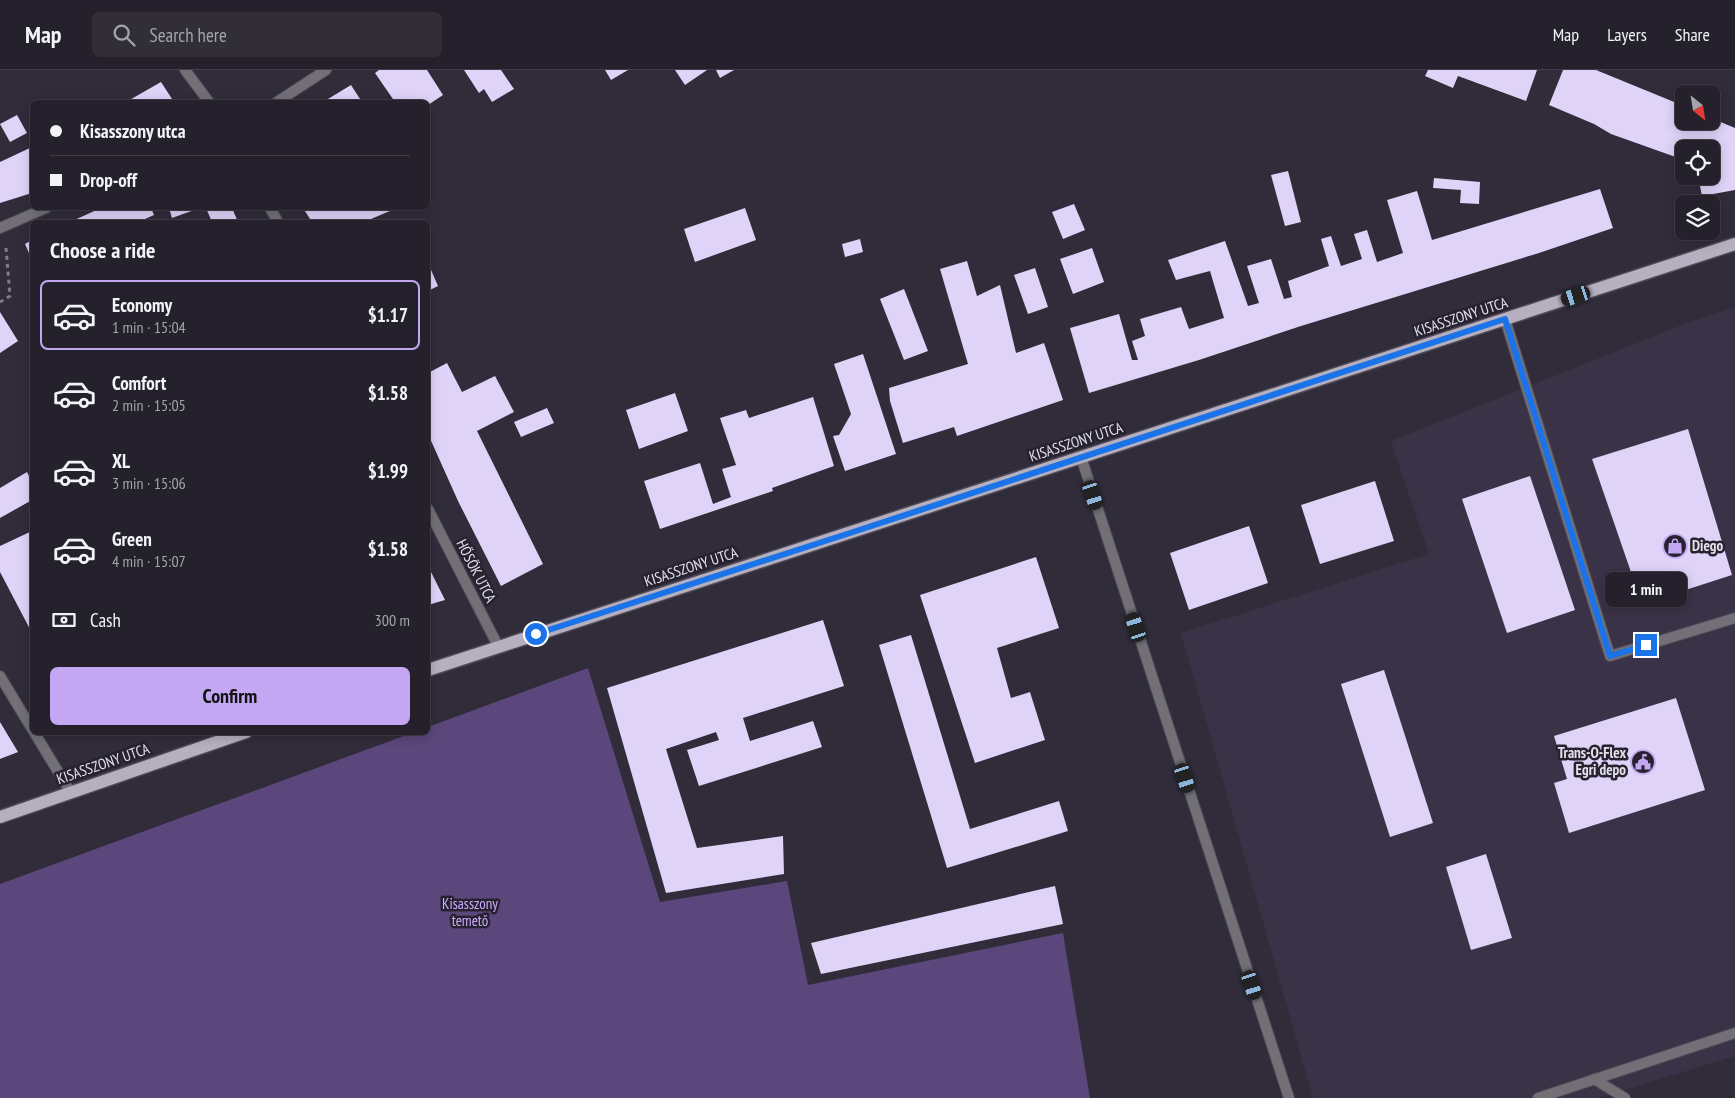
<!DOCTYPE html>
<html lang="en">
<head>
<meta charset="utf-8">
<style>
	:root { --surface:#25212c; --page:#312e38; --text:#f1f3f6; --muted:#a3a3a9; --line:#423e48; --accent:#c3a7f2 }
	body { margin:0; font-family:"PT Sans Narrow",sans-serif; background:var(--page); color:var(--text); height:100vh; display:flex; flex-direction:column; font-size:19px; white-space:nowrap }
	* { box-sizing:border-box; margin:0 }
	p { font-size:16px; color:var(--muted) }
	.icon { flex:none; width:28px; height:28px; fill:none; stroke:currentColor; stroke-width:2; stroke-linecap:round; stroke-linejoin:round }
	.map { position:relative; flex:1; overflow:hidden }
	.side { position:absolute; left:30px; top:150px; width:400px; height:515px; display:flex; flex-direction:column; background:var(--surface); border-radius:8px; box-shadow:0 2px 12px #0003,0 0 0 1px var(--line) }
	.side>* { flex:none }
	.top-card { position:absolute; left:30px; top:30px; width:400px; height:110px; border-radius:8px; box-shadow:0 2px 12px #0003,0 0 0 1px var(--line); display:grid; align-content:center; height:110px; padding:0 20px; background:var(--surface) }
	.needle { width:32px; rotate:150deg }
	.fabs { position:absolute; left:1675px; top:15px; display:grid; gap:10px }
	.fabs a { display:grid; place-items:center; width:45px; height:45px; border-radius:8px; background:var(--surface); box-shadow:0 2px 12px #0003,0 0 0 1px var(--line); font-size:25px }
	.end { position:absolute; width:22px; height:22px; margin:-11px; border:6px solid #1a73e8; background:#fff; box-shadow:0 0 0 2px #fff }
	.from { border-radius:50% }
	.bubble { position:absolute; height:35px; border-radius:8px; background:var(--surface); box-shadow:0 2px 12px #0003,0 0 0 1px var(--line); font-size:16px; font-weight:600; line-height:35px; text-align:center }
	.car { position:absolute; width:15px; height:30px; margin:-15px -8px; border-radius:6px; box-shadow:0 0 4px 1px #0007; background:linear-gradient(#222 24%,#8ab4d8 0 40%,#222 0 76%,#8ab4d8 0 86%,#222 0) }
	.top-card b { display:flex; align-items:center; gap:18px; height:48px; font-size:19px }
	.top-card b+b { border-top:1px solid var(--line) }
	.top-card i { width:12px; height:12px; background:var(--text) }
	ul { padding:0; list-style:none }
	li { display:flex; align-items:center; gap:15px; height:70px; margin:0 10px 8px; padding:0 10px; border:2px solid transparent; border-radius:8px }
	li div { flex:1 }
	li b { display:block; font-size:19px }
	li em { font-style:normal; font-weight:600 }
	li.on { border-color:var(--accent) }
	li>.icon { width:45px; height:45px; stroke-width:1.5 }
	h2 { padding:0 20px; font-size:22px; line-height:60px }
	.pay { display:flex; align-items:center; gap:12px; height:55px; padding:0 20px; font-size:19px }
	.pay p { margin-inline-start:auto }
	.action { display:flex; gap:10px; margin-top:auto; padding:10px 20px }
	.action a { flex:1; height:58px; border-radius:8px; background:var(--accent); color:#111; font-size:20px; font-weight:600; line-height:58px; text-align:center }
	header { display:flex; align-items:center; gap:30px; box-sizing:border-box; height:70px; padding:0 25px; background:var(--surface); border-bottom:1px solid var(--line) }
	header strong { font-size:24px }
	nav { display:flex; gap:28px; margin-inline-start:auto; font-size:18px }
	.search { width:350px; height:45px; background:var(--page); display:flex; align-items:center; gap:12px; box-sizing:border-box; padding:0 18px; border-radius:8px; color:var(--muted); font-size:19px }
	.map>svg:first-child { display:block }
</style>
</head>
<body>
<header>
<strong>Map</strong>
<div class="search"><svg class="icon" aria-label="search" viewBox="0 0 24 24"><circle cx="10" cy="10" r="6"/><path d="M15 15l6 6"/></svg>Search here</div>
<nav><a>Map</a><a>Layers</a><a>Share</a></nav>
</header>
<div class="map">
<svg width="1735" height="1028" viewBox="0 0 1735 1028">
	<rect width="100%" height="100%" fill="#312c3a"/>
	<polygon fill="#3a3247" points="1735,237 1735,986 1598,1028 1313,1028 1181,563 1429,484 1391,371 1690,252"/>
	<polygon fill="#5b477b" points="588,598 660,832 787,811 808,915 1063,863 1090,1028 0,1028 0,814 412,663 428,662 428,657"/>
	<g fill="#dfd3f8">
		<polygon points="379,0 427,0 443,25 428,35 428,32 395,32 375,3"/>
		<polygon points="464,0 501,0 514,19 492,32 484,19 479,23"/>
		<polygon points="605,0 628,0 611,10"/>
		<polygon points="675,0 707,0 685,15"/>
		<polygon points="716,0 734,0 720,8"/>
		<polygon points="1428,0 1537,0 1526,31 1458,6 1453,18 1425,6"/>
		<polygon points="1563,0 1596,0 1684,36 1684,51 1711,51 1711,48 1735,58 1735,120 1702,126 1698,106 1711,106 1711,79 1684,79 1684,90 1611,64 1594,54 1549,35"/>
		<polygon points="161,12 174,32 126,32"/>
		<polygon points="351,15 362,32 323,32"/>
		<polygon points="17,45 27,63 10,72 0,54"/>
		<polygon points="32,77 32,123 0,133 0,92"/>
		<polygon points="1288,101 1301,152 1285,156 1271,105"/>
		<polygon points="1434,108 1480,112 1479,134 1460,133 1461,120 1433,118"/>
		<polygon points="1600,119 1613,158 1539,183 1301,256 1199,290 1089,323 1070,258 1119,244 1132,290 1138,290 1132,271 1145,266 1140,249 1181,237 1189,259 1224,248 1210,201 1176,210 1168,190 1225,171 1248,236 1259,233 1247,196 1271,189 1284,229 1292,227 1288,211 1329,196 1321,169 1331,166 1341,196 1362,189 1354,164 1367,160 1377,192 1403,183 1387,130 1417,121 1432,170"/>
		<polygon points="1074,134 1085,160 1063,169 1052,142"/>
		<polygon points="101,138 151,138 154,145 138,152 70,152"/>
		<polygon points="169,138 200,138 172,148"/>
		<polygon points="206,138 232,138 238,152 212,152"/>
		<polygon points="303,138 397,138 364,152 312,152"/>
		<polygon points="745,138 756,170 695,192 684,159"/>
		<polygon points="860,169 863,182 845,187 842,174"/>
		<polygon points="32,170 32,190 25,174"/>
		<polygon points="1092,178 1104,212 1073,224 1060,189"/>
		<polygon points="967,191 977,226 1000,215 1016,283 1044,273 1063,330 957,366 954,357 903,373 890,331 889,318 968,294 940,199"/>
		<polygon points="428,193 438,216 428,221"/>
		<polygon points="1035,198 1048,237 1028,244 1014,205"/>
		<polygon points="904,219 928,281 904,290 880,229"/>
		<polygon points="0,242 18,271 0,283"/>
		<polygon points="863,284 896,384 845,401 833,366 839,365 851,344 834,294"/>
		<polygon points="447,293 462,322 495,306 514,342 477,361 543,494 501,516 458,431 428,364 428,303"/>
		<polygon points="675,323 688,361 639,379 626,340"/>
		<polygon points="813,327 834,396 772,418 773,421 660,459 644,411 700,393 713,434 731,427 722,399 736,395 720,348 746,340 749,348"/>
		<polygon points="547,338 554,353 521,367 514,352"/>
		<polygon points="1688,359 1732,505 1642,534 1592,389"/>
		<polygon points="27,402 32,412 32,430 0,448 0,418"/>
		<polygon points="1530,406 1575,540 1507,563 1462,429"/>
		<polygon points="1375,411 1394,471 1320,494 1301,435"/>
		<polygon points="1249,456 1268,513 1189,540 1170,483"/>
		<polygon points="32,461 32,563 0,502 0,476"/>
		<polygon points="1036,487 1059,558 997,578 1011,628 1030,622 1045,670 975,693 920,525"/>
		<polygon points="428,496 445,530 428,535"/>
		<polygon points="823,550 844,616 743,648 750,671 813,651 822,677 699,716 687,680 719,670 716,662 666,679 697,778 783,766 784,804 666,823 607,618"/>
		<polygon points="911,565 970,759 1059,731 1068,761 947,798 879,575"/>
		<polygon points="1384,600 1433,753 1390,767 1341,614"/>
		<polygon points="1676,628 1705,720 1569,763 1554,713 1567,709 1554,666"/>
		<polygon points="0,652 18,682 0,689"/>
		<polygon points="1486,784 1512,868 1471,880 1446,797"/>
		<polygon points="1055,816 1063,854 821,904 811,873"/>
	</g>
	<g fill="none" stroke-linecap="round" stroke-linejoin="round">
		<g stroke="#4d4956" stroke-width="12">
			<g id="lane">
				<polyline points="1505,249 1610,586 1735,548"/>
				<polyline points="1081,387 1289,1028"/>
				<polyline points="1594,1009 1625,1028"/>
				<polyline points="1538,1028 1735,963"/>
			</g>
		</g>
		<g stroke="#4d4956" stroke-width="12">
			<g id="street">
				<polyline points="185,0 209,32"/>
				<polyline points="277,32 326,0"/>
				<polyline points="270,138 278,152"/>
				<polyline points="0,158 46,138"/>
				<polyline points="428,439 498,576"/>
				<polyline points="0,606 32,659"/>
				<polyline points="34,662 71,723"/>
			</g>
		</g>
		<g stroke="#4d4956" stroke-width="15">
			<g id="primary">
				<polyline points="428,600 1735,174"/>
				<polyline points="0,747 246,662"/>
			</g>
		</g>
		<polyline stroke="#7f7b87" stroke-width="3" stroke-dasharray="4 4" stroke-linecap="butt" points="0,232 10,226 6,178"/>
		<use href="#lane" stroke="#726f77" stroke-width="10"/>
		<use href="#street" stroke="#726f77" stroke-width="10"/>
		<use href="#primary" stroke="#b5afbf" stroke-width="12"/>
	</g>
	<g fill="none" stroke-linecap="round" stroke-linejoin="round">
		<polyline stroke="#1a73e8" stroke-width="6" points="536,564 850,463 1505,249 1610,586 1646,575"/>
	</g>
	<defs>
		<g id="shop-ring" transform="scale(1.25)"><circle r="9.5" fill="#272230" stroke="#c3a7f2" stroke-width="1.5"/><path d="M-5-2.5h2.3a2.7 3.5 0 0 1 5.4 0H5L5.5 6h-11ZM-1.5-2.5h3a1.5 2.3 0 0 0-3 0Z" fill="#c3a7f2"/></g>
		<g id="civic-ring" transform="scale(1.25)"><circle r="9.5" fill="#272230" stroke="#c3a7f2" stroke-width="1.5"/><path d="M-.6-6.5H3V-4.5H.6V-3L4-1V1h2V6H-6V1h2V-1L-.6-3ZM-1.2 2.5V6h2.4V2.5Z" fill="#c3a7f2"/></g>
	</defs>
	<g fill-rule="evenodd">
		<use href="#shop-ring" x="1675" y="476"/>
		<use href="#civic-ring" x="1643" y="692"/>
	</g>
	<g text-anchor="middle" stroke-width="5" stroke-linejoin="round" paint-order="stroke">
		<g font-size="15" fill="#e3e0ea" stroke="#272230">
			<text transform="translate(1461 247) rotate(-18)" y="5">KISASSZONY UTCA</text>
			<text transform="translate(1076 372) rotate(-18)" y="5">KISASSZONY UTCA</text>
			<text transform="translate(691 497) rotate(-18)" y="5">KISASSZONY UTCA</text>
			<text transform="translate(476 501) rotate(63)" y="5">HŐSÖK UTCA</text>
			<text transform="translate(103 694) rotate(-19)" y="5">KISASSZONY UTCA</text>
		</g>
		<g font-size="15" font-weight="bold" fill="#e3e0ea" stroke="#272230" text-anchor="start">
			<text x="1692" y="481">Diego</text>
			<text x="1626" y="688" text-anchor="end">Trans-O-Flex<tspan x="1626" dy="17">Egri depo</tspan></text>
		</g>
		<g font-size="15" fill="#cbacff" stroke="#272230">
			<text x="470" y="839">Kisasszony<tspan x="470" dy="17">temető</tspan></text>
		</g>
	</g>
</svg>
<div class="fabs">
<a><svg class="needle" viewBox="-14 -14 28 28"><path d="M0-13l5 13h-10z" fill="#e53935"/><path d="M0 13l5-13h-10z" fill="#a3a3a9"/></svg></a>
<a><svg class="icon" aria-label="locate" viewBox="0 0 24 24"><circle cx="12" cy="12" r="6"/><path d="M12 2v4M12 18v4M2 12h4M18 12h4"/></svg></a>
<a><svg class="icon" aria-label="layers" viewBox="0 0 24 24"><path d="M12 4l9 5-9 5-9-5zM3 14l9 5 9-5"/></svg></a>
</div>
<i class="end from" style="left:536px;top:564px"></i>
<i class="end" style="left:1646px;top:575px"></i>
<div class="bubble" style="left:1605px;top:502px;width:82px">1 min</div>
<i class="car" style="left:1576px;top:226px;rotate:252deg"></i>
<i class="car" style="left:1093px;top:425px;rotate:162deg"></i>
<i class="car" style="left:1136px;top:557px;rotate:342deg"></i>
<i class="car" style="left:1185px;top:708px;rotate:162deg"></i>
<i class="car" style="left:1252px;top:915px;rotate:162deg"></i>
<div class="top-card">
<b><i class="from"></i>Kisasszony utca</b>
<b><i></i>Drop-off</b>
</div>
<section class="side">
<h2>Choose a ride</h2>
<ul>
<li class="on"><svg class="icon" aria-label="car" viewBox="0 0 24 24"><path d="M5 17H2v-5l4-1 3-4h7l3 4 3 1v5h-3M9 17h6M6 11h13"/><circle cx="7" cy="17" r="2"/><circle cx="17" cy="17" r="2"/></svg><div><b>Economy</b><p>1 min · 15:04</p></div><em>$1.17</em></li>
<li><svg class="icon" aria-label="car" viewBox="0 0 24 24"><path d="M5 17H2v-5l4-1 3-4h7l3 4 3 1v5h-3M9 17h6M6 11h13"/><circle cx="7" cy="17" r="2"/><circle cx="17" cy="17" r="2"/></svg><div><b>Comfort</b><p>2 min · 15:05</p></div><em>$1.58</em></li>
<li><svg class="icon" aria-label="car" viewBox="0 0 24 24"><path d="M5 17H2v-5l4-1 3-4h7l3 4 3 1v5h-3M9 17h6M6 11h13"/><circle cx="7" cy="17" r="2"/><circle cx="17" cy="17" r="2"/></svg><div><b>XL</b><p>3 min · 15:06</p></div><em>$1.99</em></li>
<li><svg class="icon" aria-label="car" viewBox="0 0 24 24"><path d="M5 17H2v-5l4-1 3-4h7l3 4 3 1v5h-3M9 17h6M6 11h13"/><circle cx="7" cy="17" r="2"/><circle cx="17" cy="17" r="2"/></svg><div><b>Green</b><p>4 min · 15:07</p></div><em>$1.58</em></li>
</ul>
<div class="pay"><svg class="icon" aria-label="cash" viewBox="0 0 24 24"><path d="M3 7h18v10H3z"/><circle cx="12" cy="12" r="2"/></svg>Cash<p>300 m</p></div>
<div class="action"><a>Confirm</a></div>
</section>
</div>
</body>
</html>
